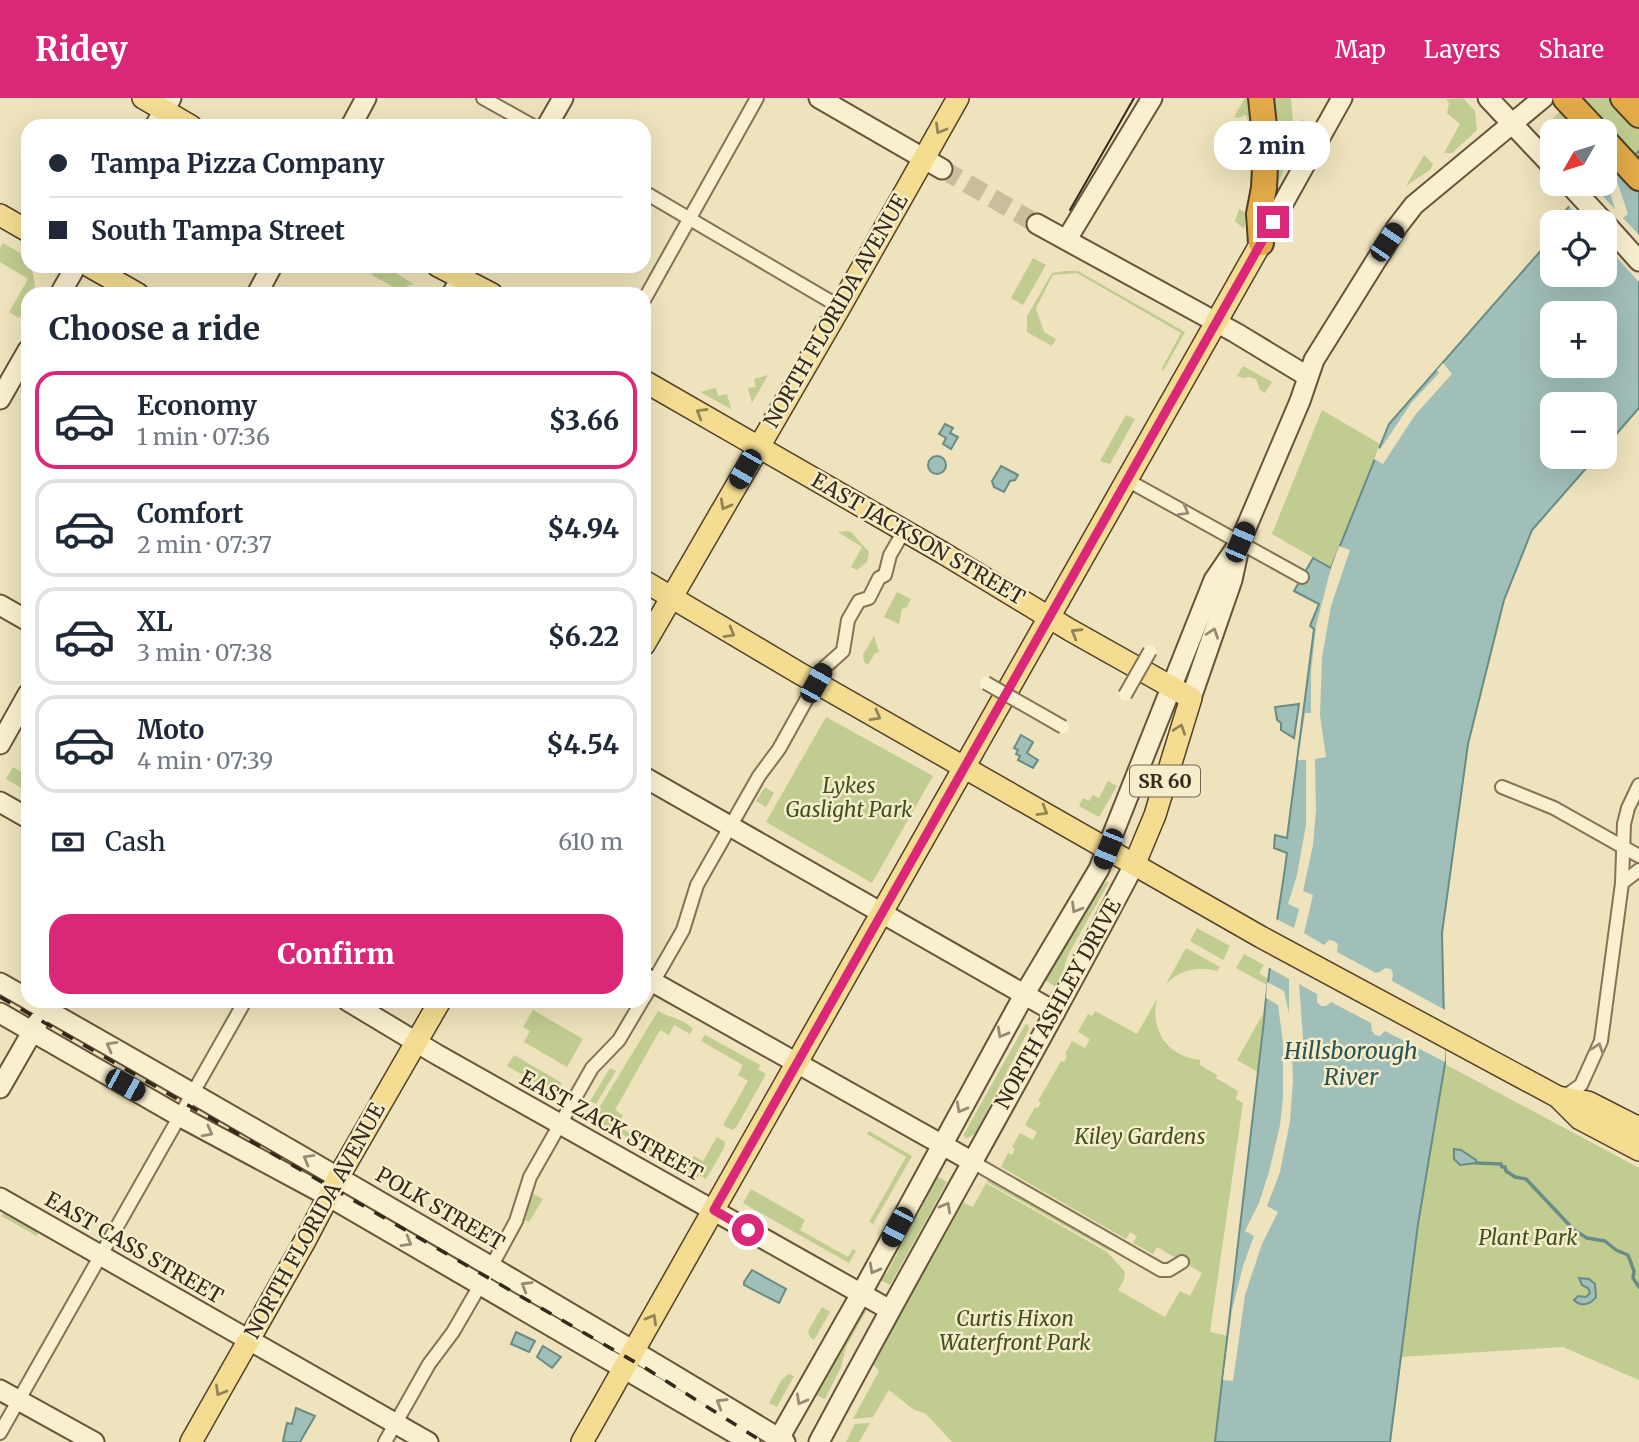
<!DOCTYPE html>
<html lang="en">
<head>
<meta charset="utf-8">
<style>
	:root { --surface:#fff; --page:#f2f2f3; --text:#1f2937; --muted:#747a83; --line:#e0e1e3; --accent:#db2777 }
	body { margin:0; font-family:Merriweather,serif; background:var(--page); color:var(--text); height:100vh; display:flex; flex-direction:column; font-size:26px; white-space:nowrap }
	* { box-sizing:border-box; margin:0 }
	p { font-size:23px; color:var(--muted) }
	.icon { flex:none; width:38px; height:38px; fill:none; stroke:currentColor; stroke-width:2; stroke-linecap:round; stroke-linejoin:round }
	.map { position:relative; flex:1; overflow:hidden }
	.sheet { position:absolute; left:21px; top:189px; width:630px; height:721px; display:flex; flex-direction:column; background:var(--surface); border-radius:21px; box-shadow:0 7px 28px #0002 }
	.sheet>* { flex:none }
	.hud { position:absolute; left:21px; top:21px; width:630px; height:154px; border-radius:21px; box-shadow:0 7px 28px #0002; display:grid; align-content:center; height:154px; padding:0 28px; background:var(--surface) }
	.needle { width:46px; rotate:231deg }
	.fabs { position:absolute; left:1540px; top:21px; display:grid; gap:14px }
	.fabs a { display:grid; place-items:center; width:77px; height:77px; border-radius:14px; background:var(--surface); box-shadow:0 7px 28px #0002; font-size:35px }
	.end { position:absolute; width:32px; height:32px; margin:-16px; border:9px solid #db2777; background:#fff; box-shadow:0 0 0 4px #fff }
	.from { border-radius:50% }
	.bubble { position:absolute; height:49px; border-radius:21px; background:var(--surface); box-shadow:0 7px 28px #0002; font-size:23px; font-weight:800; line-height:49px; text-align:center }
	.car { position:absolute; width:21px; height:42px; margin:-21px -10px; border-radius:9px; box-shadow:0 0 5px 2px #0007; background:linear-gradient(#222 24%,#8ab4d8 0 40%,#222 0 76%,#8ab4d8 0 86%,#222 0) }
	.hud b { display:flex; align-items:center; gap:24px; height:66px; font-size:26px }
	.hud b+b { border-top:2px solid var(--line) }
	.hud i { width:18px; height:18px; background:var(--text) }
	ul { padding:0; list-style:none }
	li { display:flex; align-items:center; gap:21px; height:98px; margin:0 14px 10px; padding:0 14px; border:4px solid var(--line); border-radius:21px }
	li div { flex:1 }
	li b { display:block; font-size:26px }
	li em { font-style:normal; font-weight:800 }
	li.selected { border-color:var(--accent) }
	li>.icon { width:63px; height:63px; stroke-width:1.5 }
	h2 { padding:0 28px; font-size:32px; line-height:84px }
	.pay { display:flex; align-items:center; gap:18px; height:77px; padding:0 28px; font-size:26px }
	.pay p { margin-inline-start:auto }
	.primary-button { display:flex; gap:14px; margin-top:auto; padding:14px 28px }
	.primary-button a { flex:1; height:80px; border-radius:21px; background:var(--accent); color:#fff; font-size:28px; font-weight:800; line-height:80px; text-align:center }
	header { display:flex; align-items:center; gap:42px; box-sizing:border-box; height:98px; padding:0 35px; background:var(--accent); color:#fff }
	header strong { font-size:33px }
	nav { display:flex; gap:38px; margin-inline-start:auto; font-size:24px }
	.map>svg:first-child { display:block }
</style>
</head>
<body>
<header>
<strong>Ridey</strong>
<nav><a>Map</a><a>Layers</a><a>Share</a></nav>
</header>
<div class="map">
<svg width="1639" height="1344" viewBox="0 0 1639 1344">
	<rect width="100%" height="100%" fill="#eee3bc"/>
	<g fill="#c0cc90">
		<path d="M1245 0H1255L1260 39 1244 131 1235 123 1239 111 1248 116C1252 82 1257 50 1246 17L1238 20 1234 19Z"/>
		<polygon points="1269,0 1291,0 1293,24 1305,22 1267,111"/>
		<polygon points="1463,0 1475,13 1477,32 1452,55 1444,55 1460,26 1447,15 1449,5 1446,1"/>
		<polygon points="1575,0 1639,0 1639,53 1605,82 1605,33 1552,33 1552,43 1541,31"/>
		<polygon points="1424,57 1433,66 1431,71 1406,88"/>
		<path d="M3 145 27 159 28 168H31C33 177 37 187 33 196H28V204L19 220 9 214 28 181 0 164V150Z"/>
		<polygon points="1033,160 1046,167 1023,207 1011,200"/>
		<polygon points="369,168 384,168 414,186 397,191 372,177"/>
		<polygon points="1065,173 1078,173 1185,234 1163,273 1161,272 1181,235 1077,175 1053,177 1036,210 1044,234 1056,241 1052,248 1027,234 1027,218 1052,175"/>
		<polygon points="1243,268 1272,284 1265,295 1260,292 1256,281 1250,279 1243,280 1237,278"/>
		<polygon points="768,277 752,305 748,290 756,289 754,281"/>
		<polygon points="716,290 718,298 727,296 731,311 700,294"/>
		<polygon points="1322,312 1380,346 1331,470 1272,436"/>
		<polygon points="1126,317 1135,321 1110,366 1100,363"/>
		<polygon points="846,433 851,434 869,454 867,464 857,472 851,469 862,449 838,434"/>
		<polygon points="897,494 911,501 907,509 902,511 899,526 884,519"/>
		<polygon points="874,538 879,554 875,555 868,567 864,564 863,557"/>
		<polygon points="826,619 933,678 872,785 766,724"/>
		<polygon points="13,669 28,678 28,694 6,681"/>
		<polygon points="1108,683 1117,688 1099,719 1079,708 1083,700 1089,703 1093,697 1099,700"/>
		<polygon points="765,689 774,695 766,709 756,703"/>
		<polygon points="1106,784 1109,784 1068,857 1058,890 1045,882 1092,800"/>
		<polygon points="1197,830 1230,848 1223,862 1190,843"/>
		<path d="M1186 850 1220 869 1217 873C1198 868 1181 871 1166 886Z"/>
		<polygon points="1244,856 1264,867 1259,875 1267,880 1267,887 1236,870"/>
		<path d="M1157 901C1150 933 1167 958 1200 962V967L1217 977 1216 980 1238 993 1236 1001 1243 1005 1210 1234 1228 1238 1215 1344H952L925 1315 914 1312 889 1292 873 1319 853 1321 879 1273 871 1264 962 1104 973 1109 986 1085 1107 1154 1125 1174 1124 1182 1118 1192 1165 1219 1180 1193 1190 1198 1202 1175 1157 1149 1153 1156 1133 1145 1137 1138 1130 1134 1126 1141 1001 1069 1008 1055 1012 1057 1015 1051 1012 1049 1020 1035 1033 1042 1037 1034 1025 1027 1035 1009 1038 1010 1041 1005 1038 1003 1061 963 1064 964 1067 958 1065 956 1072 943 1085 950 1090 941 1078 934 1088 916 1092 918 1095 913 1137 936Z"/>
		<polygon points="533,912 583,941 567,969 524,944 530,933 523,929"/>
		<path d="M658 913C670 920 682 920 693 931L690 936 674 927 669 937 660 932 615 1012 623 1017 617 1028 635 1038 632 1042 593 1020Z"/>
		<polygon points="1264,914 1258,974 1237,962"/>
		<polygon points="1028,926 1029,931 975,1036 965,1041 964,1036 1025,927"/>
		<polygon points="705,937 760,967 758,971 766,976 737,1028 732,1032 723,1027 748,983 738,977 743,967 701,943"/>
		<polygon points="514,957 562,985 556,996 507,968"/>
		<polygon points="1445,966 1639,1070 1639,1282 1563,1249 1400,1259 1418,1126"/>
		<polygon points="610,970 616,973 596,1006 590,1003"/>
		<polygon points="869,1033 912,1058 873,1126 869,1124 906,1059 867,1036"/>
		<polygon points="717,1039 725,1044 724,1050 706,1081 699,1077 697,1080 664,1061 654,1059 645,1050 647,1045 688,1068 694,1058 703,1063"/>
		<polygon points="935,1077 947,1084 890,1187 877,1180 887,1175 932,1089"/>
		<polygon points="989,1080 1101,1142 1111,1154 987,1084"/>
		<polygon points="751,1091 805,1122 800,1132 848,1159 853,1151 856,1153 849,1165 743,1105"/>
		<polygon points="532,1095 543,1101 529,1124 525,1122"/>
		<polygon points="5,1114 38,1133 37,1138 1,1118"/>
		<polygon points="863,1208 866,1213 846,1249 841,1269 825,1301 816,1297"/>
		<polygon points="822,1209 830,1214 814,1242 810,1239 808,1233"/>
		<polygon points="789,1276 794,1278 777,1309 769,1305 782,1281"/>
		<polygon points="870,1325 859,1344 846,1344 855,1326"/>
	</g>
	<g fill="#a0bfb8" stroke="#688c86" stroke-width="2" fill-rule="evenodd">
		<path d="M1639 53V310L1605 349V306H1552V359H1596L1532 432 1504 502 1468 646 1442 835 1445 966 1418 1126 1390 1344H1215L1264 922C1268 866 1280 811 1287 755L1274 750 1275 737 1287 740 1314 531 1310 528 1319 506 1294 493 1313 460 1331 470 1389 326 1551 141 1552 177H1605V124H1572L1575 122 1566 112 1588 86H1605V82ZM1552 215H1605V268H1552Z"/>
		<polygon points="945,326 953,330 950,335 958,339 951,351 943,346 946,340 939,336"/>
		<circle cx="937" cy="367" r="9"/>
		<polygon points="1001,368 1018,377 1015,382 1010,383 1004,394 994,389 992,383"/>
		<polygon points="1299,606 1294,640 1281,632 1281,625 1277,622 1275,609"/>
		<polygon points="1021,637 1033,644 1027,655 1038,662 1033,670 1018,662 1020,658 1016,656 1018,652 1014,650"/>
		<polygon points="1454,1051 1461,1052 1476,1062 1476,1065 1460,1067 1454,1061"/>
		<polygon points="752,1172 786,1191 779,1205 744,1187 744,1184"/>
		<path d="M1579 1180 1589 1181 1595 1186 1596 1199C1590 1207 1581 1209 1574 1202L1578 1198 1586 1199 1590 1195 1588 1190 1582 1187Z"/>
		<polygon points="516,1234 535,1243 529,1254 511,1246"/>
		<polygon points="543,1248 561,1259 552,1270 537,1259"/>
		<polygon points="296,1310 315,1318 300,1344 285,1344 283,1343 287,1325 292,1326"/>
	</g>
	<g fill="#eee3bc">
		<polygon points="1614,74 1628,116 1623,120 1639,137 1639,184 1605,147 1605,124 1583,124 1567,106 1583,86 1591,86 1615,111 1606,81"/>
		<polygon points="1443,265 1452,276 1415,317 1383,366 1374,361 1378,350 1380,351 1383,347 1412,304 1439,275 1437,272"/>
		<polygon points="1339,448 1350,452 1331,508 1322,560 1320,617 1326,659 1315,661 1316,712 1313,747 1303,793 1313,797 1304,835 1324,847 1329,842 1334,843 1338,846 1337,854 1376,875 1380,874 1385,870 1391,871 1393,876 1392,883 1447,913 1445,964 1385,933 1380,938 1375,937 1372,933 1371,925 1331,904 1326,908 1321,908 1317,904 1317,896 1299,886 1304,953 1292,954 1293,983 1290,1023 1280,1074 1267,1108 1278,1114 1262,1146 1245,1197 1233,1283 1223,1282 1232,1212 1243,1168 1254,1138 1245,1133 1259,1105 1269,1074 1280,1027 1283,1000 1283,944 1278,907 1266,900 1267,884 1284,893 1289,915 1289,881 1268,869 1269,862 1266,859 1276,821 1294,830 1299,811 1288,806 1297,777 1306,727 1306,662 1298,662 1305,615 1311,615 1311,574 1316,528 1331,470"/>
	</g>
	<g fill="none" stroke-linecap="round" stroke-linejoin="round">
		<polyline stroke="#688c86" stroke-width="3.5" points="1476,1065 1501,1066 1502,1069 1505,1069 1506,1073 1515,1079 1526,1081 1574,1132 1587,1140 1605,1143 1616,1152 1628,1157 1634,1173 1633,1180 1639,1189"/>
		<polyline stroke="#c9be9c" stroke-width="19" stroke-dasharray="19 10" stroke-linecap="butt" points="942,71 1037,126"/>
		<g stroke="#867355" stroke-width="16">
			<g id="street">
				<polyline points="483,0 533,28"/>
				<polyline points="644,94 840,209"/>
				<polyline points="644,202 757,0"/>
				<polyline points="1127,382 1302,479"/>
				<polyline points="1502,689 1554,710 1639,758"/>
				<polyline points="1622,785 1639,772"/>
				<polyline points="644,900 683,832 697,787 759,678 779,651 824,570 843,553 848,522 859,503 869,500 879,480 885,477 890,457 904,433"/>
				<polyline points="1561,998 1567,997 1581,987 1601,943 1622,785 1624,726 1628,710 1639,687"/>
				<polyline points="971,1063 1161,1172 1169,1172 1182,1164"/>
				<polyline points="0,1335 245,903"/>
				<polyline points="385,1344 429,1266 453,1234 497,1158 516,1123 530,1079 592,970 619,942 642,903"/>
			</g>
		</g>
		<g stroke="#675439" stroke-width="23">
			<g id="secondary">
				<polyline points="819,0 942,71"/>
				<polyline points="1488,0 1552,68"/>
				<polyline points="155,28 171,0"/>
				<polyline points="351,28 366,0"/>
				<polyline points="547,28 563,0"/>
				<polyline points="1569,86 1604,124"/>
				<polyline points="1605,125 1639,163"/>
				<polyline points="1037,126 1236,235 1307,278"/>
				<polyline points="1067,141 1152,0"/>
				<polyline points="1261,145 1342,0"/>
				<polyline points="60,196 76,168"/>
				<polyline points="257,196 272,168"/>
				<polyline points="452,196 468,168"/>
				<polyline points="0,301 28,252"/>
				<polyline points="0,507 28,523"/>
				<polyline points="1191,600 1232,482 1238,454"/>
				<polyline points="0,646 28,596"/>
				<polyline points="644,679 1055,914"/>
				<polyline points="0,704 28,720"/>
				<polyline points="644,879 971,1063"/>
				<polyline points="0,885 28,901"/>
				<path d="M31 903C284 1047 536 1193 785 1344"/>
				<polyline points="348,903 436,956 890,1212"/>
				<polyline points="0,915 179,1018 328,1098 750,1344"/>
				<polyline points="0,990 38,924"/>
				<polyline points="0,1100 428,1344"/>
				<polyline points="0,1292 94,1344"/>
				<polyline points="777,1344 861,1196 1024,897 1099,771 1214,482 1240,444 1300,303 1314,262 1397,129 1414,107 1543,0"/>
				<path d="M819 1344C922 1150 1033 960 1135 765"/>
			</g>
		</g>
		<g stroke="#53402a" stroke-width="24">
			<g id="primary">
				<polyline points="143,0 191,28"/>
				<polyline points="0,117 28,133"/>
				<polyline points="89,168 138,196"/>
				<polyline points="438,168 492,196"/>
				<polyline points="644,283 943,455 1070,532 1191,600 1155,717 1135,765"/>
				<polyline points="644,483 799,575 1261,839 1558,999 1580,1021 1639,1052"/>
				<polyline points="644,547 840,209 958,0"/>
				<polyline points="1558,999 1588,1004 1639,1030"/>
				<polyline points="191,1344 306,1141 339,1078 440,903"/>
				<polyline points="582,1344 1261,145"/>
			</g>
		</g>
		<g stroke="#53402a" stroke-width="28">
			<g id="highway">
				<polyline points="1261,0 1266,47 1264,90 1259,116 1261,145"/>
				<polyline points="1565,0 1596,33"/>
				<polyline points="1623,0 1639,17"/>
				<polyline points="1605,43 1639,80"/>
			</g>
		</g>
		<use href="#street" stroke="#f9f0cf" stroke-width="12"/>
		<use href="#secondary" stroke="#f9f0cf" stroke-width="19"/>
		<use href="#primary" stroke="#f4dd91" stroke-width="21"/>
		<use href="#highway" stroke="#e2ab48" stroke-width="24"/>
		<polyline stroke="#34291b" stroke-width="2" points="1070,112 1134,0"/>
		<polyline stroke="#34291b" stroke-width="3.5" stroke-dasharray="12 12" stroke-linecap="butt" points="0,899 647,1271 763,1344"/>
		<g stroke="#867355" stroke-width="16" stroke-linecap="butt">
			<g id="street-bridge">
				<polyline points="986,585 1063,629"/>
				<polyline points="1125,597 1150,553"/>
			</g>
		</g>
		<use href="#street-bridge" stroke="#f9f0cf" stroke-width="12"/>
	</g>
	<defs><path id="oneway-chevron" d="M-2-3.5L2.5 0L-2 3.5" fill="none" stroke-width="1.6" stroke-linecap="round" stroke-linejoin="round" transform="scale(1.75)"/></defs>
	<g stroke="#948356">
		<use href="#oneway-chevron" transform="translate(940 31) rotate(120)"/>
		<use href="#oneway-chevron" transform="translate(701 315) rotate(-150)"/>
		<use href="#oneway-chevron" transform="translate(725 407) rotate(119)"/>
		<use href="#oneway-chevron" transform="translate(730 535) rotate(30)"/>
		<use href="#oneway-chevron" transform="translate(1076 535) rotate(-149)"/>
		<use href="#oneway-chevron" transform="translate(876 618) rotate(29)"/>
		<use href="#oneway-chevron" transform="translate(1180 631) rotate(-71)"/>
		<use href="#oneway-chevron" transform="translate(1043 713) rotate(30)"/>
		<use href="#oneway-chevron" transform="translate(652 1221) rotate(-61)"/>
		<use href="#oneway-chevron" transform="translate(220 1293) rotate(120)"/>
	</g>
	<g stroke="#968c75">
		<use href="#oneway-chevron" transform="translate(1184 413) rotate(29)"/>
		<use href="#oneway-chevron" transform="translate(1213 535) rotate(-71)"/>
		<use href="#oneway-chevron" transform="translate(1076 810) rotate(121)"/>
		<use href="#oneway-chevron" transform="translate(1002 935) rotate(119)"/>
		<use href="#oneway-chevron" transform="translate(111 948) rotate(-151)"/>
		<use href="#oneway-chevron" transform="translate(1598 950) rotate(-72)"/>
		<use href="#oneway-chevron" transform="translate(961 1010) rotate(119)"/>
		<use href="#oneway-chevron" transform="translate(208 1034) rotate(28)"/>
		<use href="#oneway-chevron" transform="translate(308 1061) rotate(-150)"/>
		<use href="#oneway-chevron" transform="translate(946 1109) rotate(-61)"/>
		<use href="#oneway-chevron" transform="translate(407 1144) rotate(30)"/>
		<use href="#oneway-chevron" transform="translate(874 1171) rotate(119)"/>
		<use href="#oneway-chevron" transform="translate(526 1188) rotate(-149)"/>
		<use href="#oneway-chevron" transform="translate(801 1302) rotate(119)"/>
		<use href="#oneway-chevron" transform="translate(721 1305) rotate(-149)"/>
	</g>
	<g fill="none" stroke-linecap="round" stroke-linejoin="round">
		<polyline stroke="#db2777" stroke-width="9" points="748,1132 714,1112 1273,124"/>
	</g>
	<g text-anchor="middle" stroke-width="5" stroke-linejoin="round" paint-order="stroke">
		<rect fill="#f6edcb" stroke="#6e6450" stroke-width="2" x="1130" y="667.5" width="70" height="31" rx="5"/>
		<g font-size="19" font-weight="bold" fill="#34291b">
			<text x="1165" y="690">SR 60</text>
		</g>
		<g font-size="21" fill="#34291b" stroke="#f6edcb">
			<text transform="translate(836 213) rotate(-60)" y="7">NORTH FLORIDA AVENUE</text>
			<text transform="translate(918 441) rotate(30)" y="7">EAST JACKSON STREET</text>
			<text transform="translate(1058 906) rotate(-61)" y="7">NORTH ASHLEY DRIVE</text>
			<text transform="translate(611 1028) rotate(29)" y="7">EAST ZACK STREET</text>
			<text transform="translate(440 1111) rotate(30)" y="7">POLK STREET</text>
			<text transform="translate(315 1123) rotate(-61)" y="7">NORTH FLORIDA AVENUE</text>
			<text transform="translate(134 1150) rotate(30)" y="7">EAST CASS STREET</text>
		</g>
		<g font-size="21" font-style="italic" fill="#415121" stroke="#f6edcb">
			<text x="849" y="695">Lykes<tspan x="849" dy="24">Gaslight Park</tspan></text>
			<text x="1140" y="1046">Kiley Gardens</text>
			<text x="1528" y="1147">Plant Park</text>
			<text x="1015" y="1228">Curtis Hixon<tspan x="1015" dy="24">Waterfront Park</tspan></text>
		</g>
		<g font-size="23" font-style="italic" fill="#295455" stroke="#f6edcb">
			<text x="1351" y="961">Hillsborough<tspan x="1351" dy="26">River</tspan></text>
		</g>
	</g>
</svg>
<div class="fabs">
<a><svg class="needle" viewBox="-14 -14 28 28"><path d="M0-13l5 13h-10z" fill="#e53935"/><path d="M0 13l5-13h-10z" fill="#747a83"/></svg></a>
<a><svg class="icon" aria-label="locate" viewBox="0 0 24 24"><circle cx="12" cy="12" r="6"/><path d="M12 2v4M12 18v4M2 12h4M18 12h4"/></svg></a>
<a>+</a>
<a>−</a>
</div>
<i class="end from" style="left:748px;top:1132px"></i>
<i class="end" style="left:1273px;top:124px"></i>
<div class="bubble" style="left:1214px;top:23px;width:116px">2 min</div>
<i class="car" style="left:1387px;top:144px;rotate:34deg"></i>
<i class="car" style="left:745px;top:371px;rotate:210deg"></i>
<i class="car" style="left:1240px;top:444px;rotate:23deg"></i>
<i class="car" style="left:816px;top:585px;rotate:29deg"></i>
<i class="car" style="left:1108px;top:751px;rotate:202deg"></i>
<i class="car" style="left:125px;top:987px;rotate:119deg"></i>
<i class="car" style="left:897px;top:1129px;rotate:208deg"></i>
<div class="hud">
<b><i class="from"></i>Tampa Pizza Company</b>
<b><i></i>South Tampa Street</b>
</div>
<section class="sheet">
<h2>Choose a ride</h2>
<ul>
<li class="selected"><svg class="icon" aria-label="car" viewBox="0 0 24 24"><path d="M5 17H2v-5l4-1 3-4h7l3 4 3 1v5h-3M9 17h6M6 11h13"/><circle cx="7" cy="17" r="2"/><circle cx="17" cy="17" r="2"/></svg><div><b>Economy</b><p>1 min · 07:36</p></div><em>$3.66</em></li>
<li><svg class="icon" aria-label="car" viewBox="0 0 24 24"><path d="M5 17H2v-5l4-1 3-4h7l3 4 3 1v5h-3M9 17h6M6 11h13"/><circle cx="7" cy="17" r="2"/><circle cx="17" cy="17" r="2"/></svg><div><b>Comfort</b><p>2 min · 07:37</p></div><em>$4.94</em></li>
<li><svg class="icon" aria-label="car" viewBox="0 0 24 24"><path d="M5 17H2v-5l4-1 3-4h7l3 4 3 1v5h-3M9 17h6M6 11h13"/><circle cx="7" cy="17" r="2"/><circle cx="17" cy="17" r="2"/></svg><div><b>XL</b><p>3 min · 07:38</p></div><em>$6.22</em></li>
<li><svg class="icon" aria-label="car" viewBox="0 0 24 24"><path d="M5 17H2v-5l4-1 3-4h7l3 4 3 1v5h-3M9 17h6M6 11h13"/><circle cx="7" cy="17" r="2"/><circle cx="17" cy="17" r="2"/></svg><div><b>Moto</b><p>4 min · 07:39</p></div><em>$4.54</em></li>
</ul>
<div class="pay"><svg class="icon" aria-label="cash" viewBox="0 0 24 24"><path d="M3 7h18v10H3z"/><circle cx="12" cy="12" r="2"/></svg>Cash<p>610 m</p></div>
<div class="primary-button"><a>Confirm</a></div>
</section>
</div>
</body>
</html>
